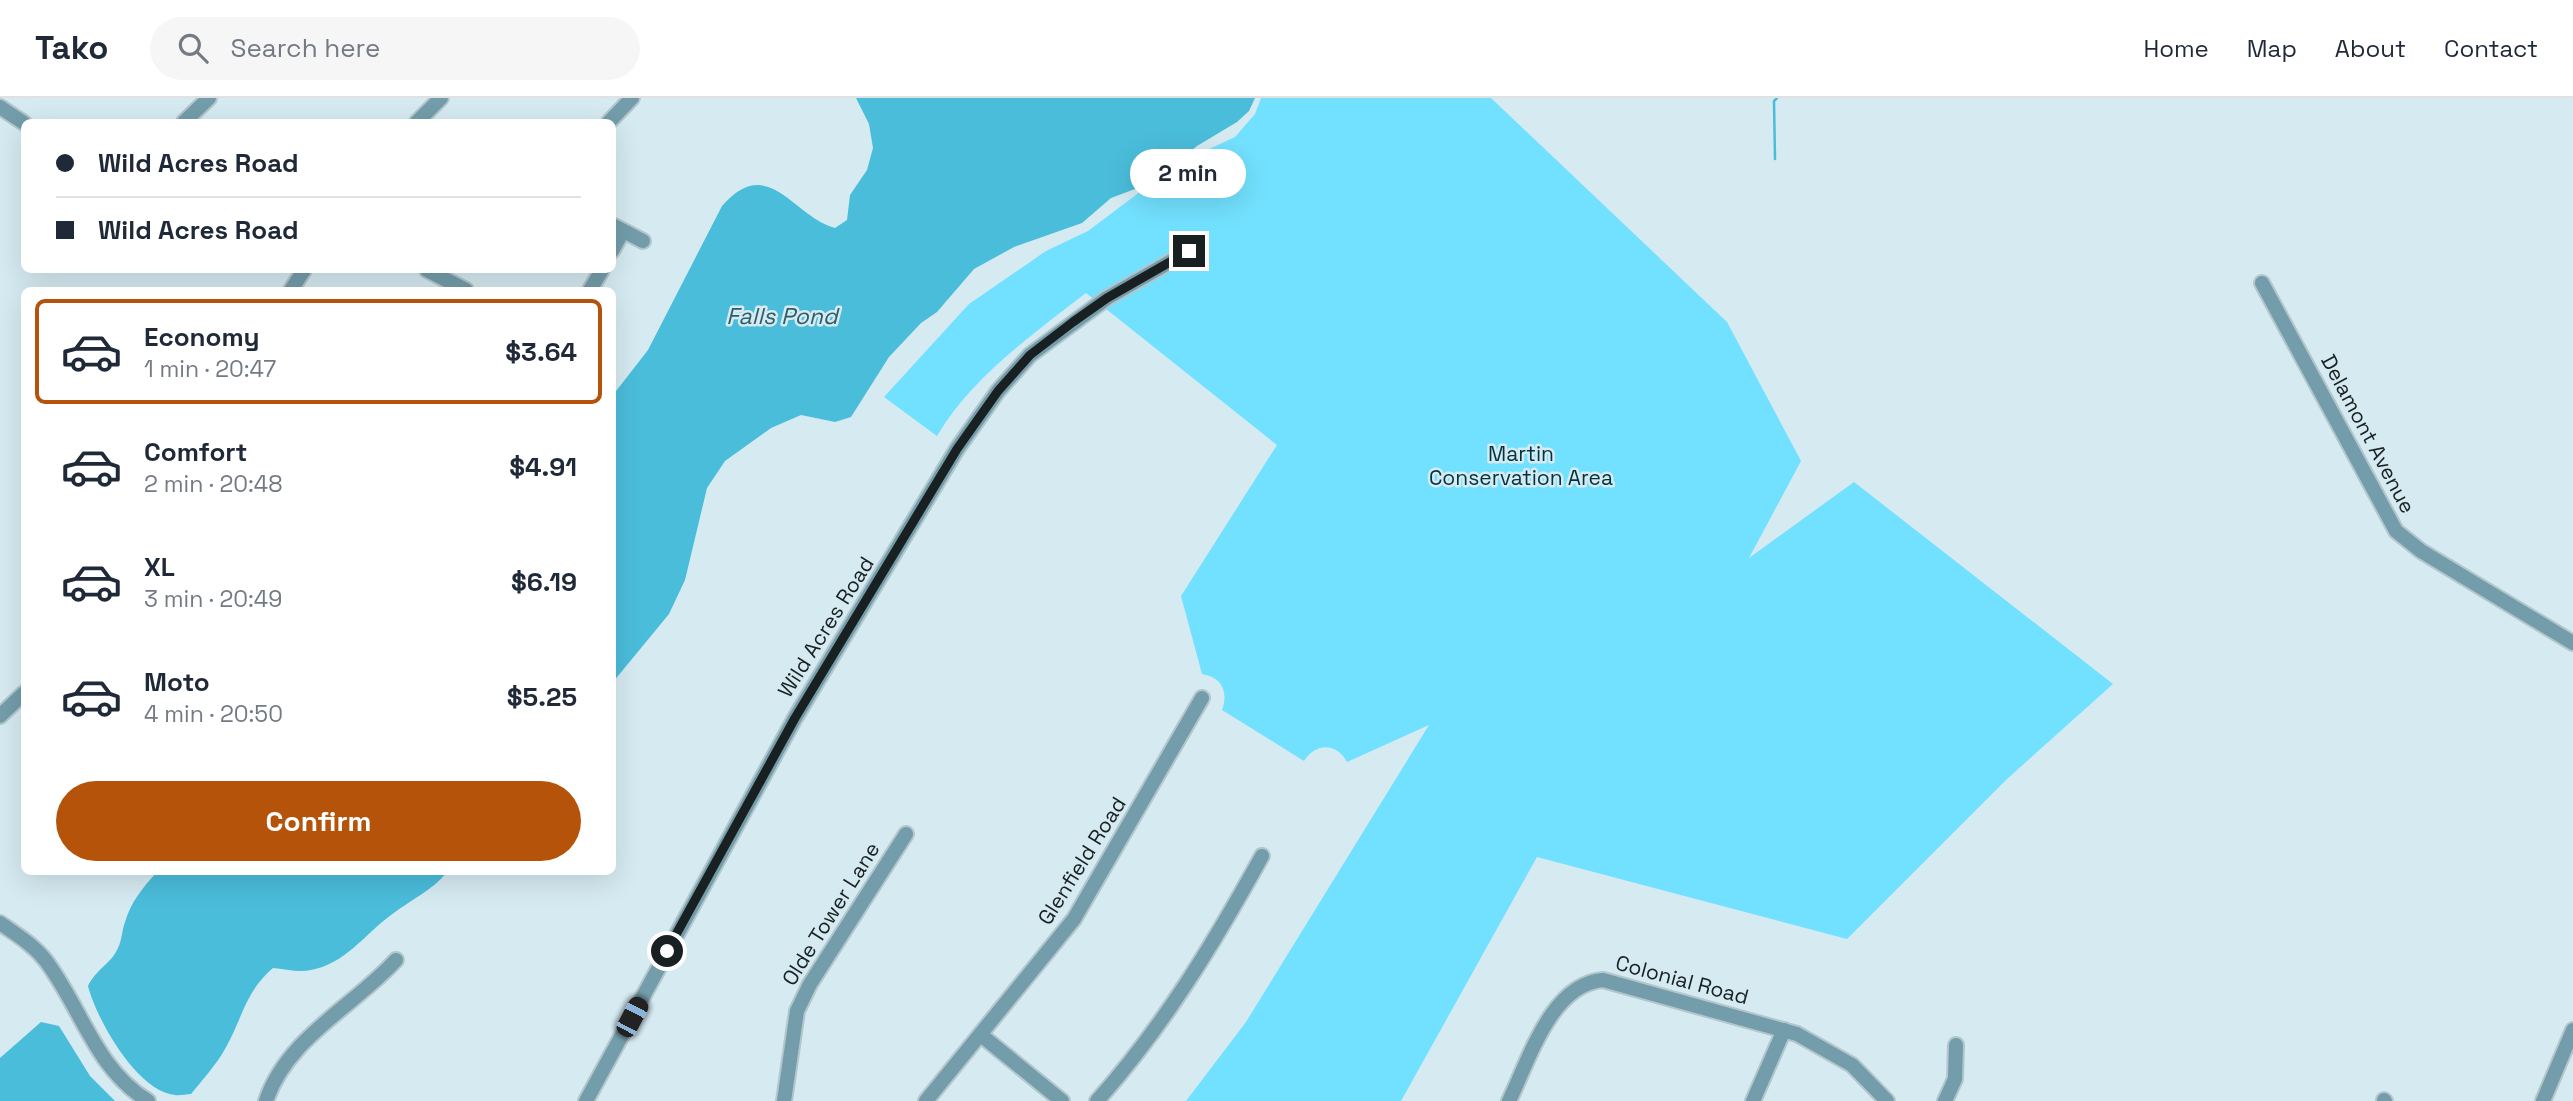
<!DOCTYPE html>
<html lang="en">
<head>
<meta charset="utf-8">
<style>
	:root { --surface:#fff; --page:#f6f6f7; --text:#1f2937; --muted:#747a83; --line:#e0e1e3; --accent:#b45309 }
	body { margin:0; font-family:"Space Grotesk",sans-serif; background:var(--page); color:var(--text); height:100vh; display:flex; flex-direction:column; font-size:26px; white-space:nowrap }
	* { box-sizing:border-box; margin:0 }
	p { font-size:23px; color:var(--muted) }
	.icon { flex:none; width:38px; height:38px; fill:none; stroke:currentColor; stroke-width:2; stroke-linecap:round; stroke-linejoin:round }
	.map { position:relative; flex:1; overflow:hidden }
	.side { position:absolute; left:21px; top:189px; width:595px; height:588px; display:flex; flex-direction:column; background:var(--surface); border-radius:10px; box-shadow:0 7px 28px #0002 }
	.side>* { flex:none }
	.banner { position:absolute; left:21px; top:21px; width:595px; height:154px; border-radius:10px; box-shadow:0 7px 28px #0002; display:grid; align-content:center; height:154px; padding:0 35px; background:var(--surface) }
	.end { position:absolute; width:32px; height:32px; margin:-16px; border:9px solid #182022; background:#fff; box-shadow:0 0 0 4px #fff }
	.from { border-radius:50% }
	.bubble { position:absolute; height:49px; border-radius:24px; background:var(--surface); box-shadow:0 7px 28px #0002; font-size:23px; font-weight:700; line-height:49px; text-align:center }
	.car { position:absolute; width:21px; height:42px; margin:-21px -10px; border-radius:9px; box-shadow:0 0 5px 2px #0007; background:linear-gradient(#222 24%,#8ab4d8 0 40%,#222 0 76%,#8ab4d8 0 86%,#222 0) }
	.banner b { display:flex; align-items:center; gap:24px; height:66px; font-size:26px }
	.banner b+b { border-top:2px solid var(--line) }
	.banner i { width:18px; height:18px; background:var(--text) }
	ul { padding:12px 0 0; list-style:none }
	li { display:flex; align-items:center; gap:21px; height:105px; margin:0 14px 10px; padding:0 21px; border:4px solid transparent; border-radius:10px }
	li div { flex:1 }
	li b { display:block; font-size:26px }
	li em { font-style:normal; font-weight:700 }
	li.on { border-color:var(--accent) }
	li>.icon { width:63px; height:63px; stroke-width:1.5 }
	.cta { display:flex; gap:14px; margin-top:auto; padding:14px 35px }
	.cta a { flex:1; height:80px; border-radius:42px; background:var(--accent); color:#fff; font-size:28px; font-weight:700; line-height:80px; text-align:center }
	header { display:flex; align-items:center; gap:42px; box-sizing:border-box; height:98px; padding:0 35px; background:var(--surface); border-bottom:2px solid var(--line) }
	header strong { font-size:33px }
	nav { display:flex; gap:38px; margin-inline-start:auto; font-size:24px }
	.search { width:490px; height:63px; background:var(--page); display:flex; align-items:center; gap:18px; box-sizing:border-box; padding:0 24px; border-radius:38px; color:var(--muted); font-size:26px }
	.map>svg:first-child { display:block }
</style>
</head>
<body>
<header>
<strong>Tako</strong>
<div class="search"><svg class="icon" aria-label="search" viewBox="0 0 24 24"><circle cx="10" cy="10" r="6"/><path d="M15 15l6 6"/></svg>Search here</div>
<nav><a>Home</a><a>Map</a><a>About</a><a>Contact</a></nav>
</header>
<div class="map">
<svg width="2573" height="1003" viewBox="0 0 2573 1003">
	<rect width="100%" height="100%" fill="#d5eaf1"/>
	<path fill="#72e1ff" d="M1261 0H1491L1727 224 1801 363 1749 460 1854 384 2113 586 2007 681 1847 841 1537 759 1401 1003H1186L1246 924 1429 627 1347 664C1337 645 1316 644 1304 663L1222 612C1229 593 1221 579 1202 576L1181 498 1277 347 1086 195C1033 236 972 279 937 338L884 299 969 206 1046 153 1088 133 1177 66 1235 39 1255 16Z"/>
	<g fill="#4abddb">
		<path d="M856 0H1255L1249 13 1237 24 1197 48 1151 85 1111 100 1082 125 1014 149 974 171 937 214 921 225 889 259 851 319 835 324 801 317 771 330 725 363 707 390 685 482 669 516 613 584V297L648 252 722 108C769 55 792 118 835 130L847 122 850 97 867 72 873 50 869 26Z"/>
		<path d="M157 774H447C432 793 410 802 391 817 365 836 345 866 311 872 299 875 285 871 273 870 244 895 243 920 225 951 216 967 203 981 191 996 186 996 180 998 175 997 137 994 96 920 88 888 97 870 111 866 118 850 122 842 122 832 125 824 131 804 143 789 157 774Z"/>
		<polygon points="41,924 59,928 90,978 115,1003 0,1003 0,960"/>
	</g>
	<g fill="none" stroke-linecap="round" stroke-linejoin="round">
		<polyline stroke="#4abddb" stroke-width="2.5" points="1775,61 1774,3 1777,0"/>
		<g stroke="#b3c6cc" stroke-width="18">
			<g id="minor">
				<polyline points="0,9 24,25"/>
				<polyline points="184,24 209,0"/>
				<polyline points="417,24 441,0"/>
				<polyline points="609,24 632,0"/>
				<polyline points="612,127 643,143"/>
				<polyline points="612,153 623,133"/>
				<polyline points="427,172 466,192"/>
				<polyline points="2262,185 2396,433 2421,453 2573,545"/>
				<polyline points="291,192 304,172"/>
				<polyline points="590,192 602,172"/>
				<polyline points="0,618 24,595"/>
				<path d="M0 825C17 837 34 847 46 863 82 911 95 970 148 1003"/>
				<polyline points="981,937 1062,1003"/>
				<polyline points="2384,1002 2385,1003"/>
				<path d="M266 1003C287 940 353 909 396 862"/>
				<polyline points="586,1003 795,620 957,351 998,293 1030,257 1107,200 1189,153"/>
				<polyline points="784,1003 797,913 810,886 906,736"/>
				<polyline points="926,1003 1074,821 1202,600"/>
				<path d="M1097 1003C1164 928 1214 845 1262 758"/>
				<path d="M1509 1003C1529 962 1551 886 1603 882L1797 936 1852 967 1887 1003"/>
				<polyline points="1753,1003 1784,932"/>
				<polyline points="1945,1003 1955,981 1956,947"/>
				<polyline points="2543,1003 2573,932"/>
			</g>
		</g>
		<use href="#minor" stroke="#739daa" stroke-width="14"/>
	</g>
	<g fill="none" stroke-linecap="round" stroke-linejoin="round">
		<polyline stroke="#182022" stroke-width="9" points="667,853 795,620 957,351 998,293 1030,257 1073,224 1107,200 1189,153"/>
	</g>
	<g text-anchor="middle" stroke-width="5" stroke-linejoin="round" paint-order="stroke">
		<g font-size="21" fill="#182022" stroke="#d5eaf1">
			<text transform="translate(2368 336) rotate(62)" y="7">Delamont Avenue</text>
			<text transform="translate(826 529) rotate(-58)" y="7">Wild Acres Road</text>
			<text transform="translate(1082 763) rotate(-58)" y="7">Glenfield Road</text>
			<text transform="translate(831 816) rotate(-58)" y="7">Olde Tower Lane</text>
			<text transform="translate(1682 882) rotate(15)" y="7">Colonial Road</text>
		</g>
		<g font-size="21" fill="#003441" stroke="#d5eaf1">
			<text x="1521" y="363">Martin<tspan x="1521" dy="24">Conservation Area</tspan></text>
		</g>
		<g font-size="23" font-style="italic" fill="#2e5e6b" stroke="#d5eaf1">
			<text x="782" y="226">Falls Pond</text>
		</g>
	</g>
</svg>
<i class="end from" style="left:667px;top:853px"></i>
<i class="end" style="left:1189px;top:153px"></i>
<div class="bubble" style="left:1130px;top:51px;width:116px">2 min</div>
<i class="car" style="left:632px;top:919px;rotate:28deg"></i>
<div class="banner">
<b><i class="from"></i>Wild Acres Road</b>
<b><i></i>Wild Acres Road</b>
</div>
<section class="side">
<ul>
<li class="on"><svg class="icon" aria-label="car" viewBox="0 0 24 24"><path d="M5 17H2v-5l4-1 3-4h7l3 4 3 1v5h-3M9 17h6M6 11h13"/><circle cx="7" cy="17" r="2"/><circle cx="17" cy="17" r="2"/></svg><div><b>Economy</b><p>1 min · 20:47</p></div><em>$3.64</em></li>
<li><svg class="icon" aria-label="car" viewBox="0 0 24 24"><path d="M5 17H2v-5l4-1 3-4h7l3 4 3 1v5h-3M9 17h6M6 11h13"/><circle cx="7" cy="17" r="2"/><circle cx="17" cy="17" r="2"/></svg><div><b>Comfort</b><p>2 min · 20:48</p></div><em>$4.91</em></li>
<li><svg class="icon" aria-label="car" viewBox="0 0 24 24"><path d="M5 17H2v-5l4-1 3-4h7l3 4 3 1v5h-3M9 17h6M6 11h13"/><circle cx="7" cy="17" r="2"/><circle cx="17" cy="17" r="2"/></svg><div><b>XL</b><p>3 min · 20:49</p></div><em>$6.19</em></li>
<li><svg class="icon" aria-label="car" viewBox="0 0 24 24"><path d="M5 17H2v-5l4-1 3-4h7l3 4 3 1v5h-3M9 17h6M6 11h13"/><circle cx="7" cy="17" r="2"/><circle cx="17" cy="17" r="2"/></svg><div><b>Moto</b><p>4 min · 20:50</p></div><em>$5.25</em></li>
</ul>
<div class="cta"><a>Confirm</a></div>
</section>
</div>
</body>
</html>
